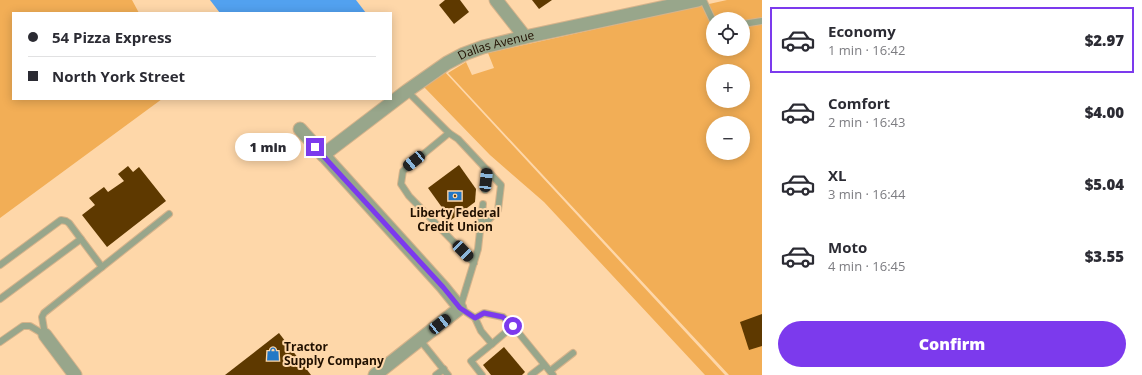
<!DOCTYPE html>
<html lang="en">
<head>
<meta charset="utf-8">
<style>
	:root { --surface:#fff; --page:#f2f2f3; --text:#2b2b33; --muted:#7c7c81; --line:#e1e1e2; --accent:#7c3aed }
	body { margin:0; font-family:"Open Sans",sans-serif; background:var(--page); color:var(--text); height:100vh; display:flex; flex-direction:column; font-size:15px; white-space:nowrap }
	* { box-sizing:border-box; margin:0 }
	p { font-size:13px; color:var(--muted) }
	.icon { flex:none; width:22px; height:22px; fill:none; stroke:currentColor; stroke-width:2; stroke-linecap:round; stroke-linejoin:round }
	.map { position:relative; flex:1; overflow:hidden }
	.sheet { display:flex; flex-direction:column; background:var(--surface); width:380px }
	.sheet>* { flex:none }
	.top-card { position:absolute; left:12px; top:12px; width:380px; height:88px; border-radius:0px; box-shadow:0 2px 10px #0003; display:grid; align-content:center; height:88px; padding:0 16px; background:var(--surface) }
	.buttons { position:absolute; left:706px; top:12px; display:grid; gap:8px }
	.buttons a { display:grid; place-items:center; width:44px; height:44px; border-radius:50%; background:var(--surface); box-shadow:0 2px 10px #0003; font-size:20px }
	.end { position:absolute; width:18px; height:18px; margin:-9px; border:5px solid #7c3aed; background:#fff; box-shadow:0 0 0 2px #fff }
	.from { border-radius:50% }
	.bubble { position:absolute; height:28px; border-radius:14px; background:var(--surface); box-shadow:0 2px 10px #0003; font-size:13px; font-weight:800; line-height:28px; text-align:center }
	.car { position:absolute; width:12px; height:24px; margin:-12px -6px; border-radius:5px; box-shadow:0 0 3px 1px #0007; background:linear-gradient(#222 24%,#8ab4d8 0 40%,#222 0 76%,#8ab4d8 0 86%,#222 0) }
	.top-card b { display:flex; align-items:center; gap:14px; height:38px; font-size:15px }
	.top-card b+b { border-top:1px solid var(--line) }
	.top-card i { width:10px; height:10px; background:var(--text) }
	ul { padding:7px 0 0; list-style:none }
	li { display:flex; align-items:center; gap:12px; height:66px; margin:0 8px 6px; padding:0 8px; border:2px solid transparent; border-radius:0px }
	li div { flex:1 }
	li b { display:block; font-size:15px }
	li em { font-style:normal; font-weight:800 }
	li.selected { border-color:var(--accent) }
	li>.icon { width:36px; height:36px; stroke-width:1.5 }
	.action { display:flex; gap:8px; margin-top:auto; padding:8px 16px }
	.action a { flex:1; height:46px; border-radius:24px; background:var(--accent); color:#fff; font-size:16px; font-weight:800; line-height:46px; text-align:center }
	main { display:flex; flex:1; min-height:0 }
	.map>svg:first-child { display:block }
</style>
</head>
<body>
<main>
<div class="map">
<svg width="762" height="375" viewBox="0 0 762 375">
	<rect width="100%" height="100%" fill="#fed7a9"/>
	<g fill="#f2ae56" fill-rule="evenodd">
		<polygon points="0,0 132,0 139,13 13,13 13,99 162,99 0,218"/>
		<path d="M727 0H762V375H729L448 73 466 62 472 75 494 68 488 53ZM713 19H743V49H713ZM713 71H743V101H713ZM713 123H743V153H713Z"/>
		<polygon points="444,71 725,375 705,375 544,202 490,155 424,87"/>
	</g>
	<polygon fill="#52a1ef" points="210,0 356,0 366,13 220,13"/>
	<g fill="#5e3900">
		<polygon points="445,0 460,0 469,12 454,24 439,5"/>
		<polygon points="532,0 552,0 539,9"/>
		<polygon points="459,165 476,189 475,202 451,220 428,188"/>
		<polygon points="128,166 133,172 139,167 166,201 107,247 82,215 95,205 89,198 104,187 108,192 124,181 118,174"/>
		<polygon points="762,314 762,346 749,350 740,322"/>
		<polygon points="279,333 311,375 225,375"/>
		<polygon points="504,347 525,372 522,375 491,375 483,365"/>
	</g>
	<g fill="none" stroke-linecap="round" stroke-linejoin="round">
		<g stroke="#d6b38b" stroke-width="8">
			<g id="service">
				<polyline points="703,0 713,21"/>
				<polyline points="743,24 762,21"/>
				<polyline points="407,91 449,133 458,139 501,185 498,210 481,228"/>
				<polyline points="449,133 403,171 401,184 409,196 474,263"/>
				<polyline points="485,190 487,170"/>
				<polyline points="0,265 61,220 66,221 69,223 102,267"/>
				<polyline points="0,299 81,239"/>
				<polyline points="475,318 484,313 503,317 513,326 553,375"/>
				<polyline points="45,335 42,317 44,313 169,214"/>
				<polyline points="420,340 448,375"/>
				<polyline points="0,342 23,326 30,326 45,335"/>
				<polyline points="492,344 513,326"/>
				<polyline points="550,371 573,353"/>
				<polyline points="436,375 444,369"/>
				<polyline points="482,375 471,361 492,344 481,331 475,318 460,308 478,249 483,204"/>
				<polyline points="531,375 544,365"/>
			</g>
		</g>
		<g stroke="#d6b38b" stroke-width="15">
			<g id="minor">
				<polyline points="496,0 525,37"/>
				<polyline points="300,129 443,287 460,308 375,375"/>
				<path id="s1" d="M323 155 407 91 447 63 464 54 483 47 525 37 698 0"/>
				<polyline points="45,335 75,375"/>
			</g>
		</g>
		<use href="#service" stroke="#98a68b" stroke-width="6"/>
		<use href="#minor" stroke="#98a68b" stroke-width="13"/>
	</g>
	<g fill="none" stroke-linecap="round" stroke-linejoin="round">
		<polyline stroke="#7c3aed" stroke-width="5" points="315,147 443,287 460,308 475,318 484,313 503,317 513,326"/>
	</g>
	<defs>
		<g id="bank-bare" transform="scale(1.08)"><path d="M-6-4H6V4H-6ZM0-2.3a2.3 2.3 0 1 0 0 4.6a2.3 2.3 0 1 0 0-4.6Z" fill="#2278c6" stroke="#fed7a9" stroke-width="2.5" paint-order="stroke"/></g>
		<g id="shop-bare" transform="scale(1.08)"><path d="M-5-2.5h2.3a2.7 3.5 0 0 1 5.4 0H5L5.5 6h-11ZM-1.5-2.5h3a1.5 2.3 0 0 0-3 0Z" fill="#2278c6" stroke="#fed7a9" stroke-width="2.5" paint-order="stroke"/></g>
	</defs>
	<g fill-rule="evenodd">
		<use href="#bank-bare" x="455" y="196"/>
		<use href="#shop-bare" x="273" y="354"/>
	</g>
	<g text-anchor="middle" stroke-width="4" stroke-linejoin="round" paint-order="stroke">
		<g font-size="12" fill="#211000" stroke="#fed7a9">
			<text dy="4" stroke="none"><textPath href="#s1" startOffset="207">Dallas Avenue</textPath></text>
		</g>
		<g font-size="12" font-weight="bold" fill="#211000" stroke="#fed7a9">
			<text x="455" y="217">Liberty Federal<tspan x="455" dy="14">Credit Union</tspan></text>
			<text x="284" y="351" text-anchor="start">Tractor<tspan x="284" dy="14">Supply Company</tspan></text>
		</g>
	</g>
</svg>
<div class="buttons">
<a><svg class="icon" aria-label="locate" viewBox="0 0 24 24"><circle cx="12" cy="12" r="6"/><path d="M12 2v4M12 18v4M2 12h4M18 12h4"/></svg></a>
<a>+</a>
<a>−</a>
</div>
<i class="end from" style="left:513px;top:326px"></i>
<i class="end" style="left:315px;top:147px"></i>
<div class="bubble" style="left:235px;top:133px;width:66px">1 min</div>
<i class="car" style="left:414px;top:161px;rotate:231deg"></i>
<i class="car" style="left:486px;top:180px;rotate:6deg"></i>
<i class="car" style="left:463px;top:251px;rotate:136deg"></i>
<i class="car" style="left:440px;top:324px;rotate:52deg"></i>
<div class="top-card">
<b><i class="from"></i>54 Pizza Express</b>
<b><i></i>North York Street</b>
</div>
</div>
<section class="sheet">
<ul>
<li class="selected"><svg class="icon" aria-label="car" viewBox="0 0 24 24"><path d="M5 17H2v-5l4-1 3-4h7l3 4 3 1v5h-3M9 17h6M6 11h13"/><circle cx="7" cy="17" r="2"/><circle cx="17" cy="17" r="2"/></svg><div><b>Economy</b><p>1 min · 16:42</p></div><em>$2.97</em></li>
<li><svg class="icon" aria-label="car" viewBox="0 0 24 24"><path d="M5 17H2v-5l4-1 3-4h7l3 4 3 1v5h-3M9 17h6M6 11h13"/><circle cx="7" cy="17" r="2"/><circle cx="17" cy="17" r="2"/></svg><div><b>Comfort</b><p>2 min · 16:43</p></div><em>$4.00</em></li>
<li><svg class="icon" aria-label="car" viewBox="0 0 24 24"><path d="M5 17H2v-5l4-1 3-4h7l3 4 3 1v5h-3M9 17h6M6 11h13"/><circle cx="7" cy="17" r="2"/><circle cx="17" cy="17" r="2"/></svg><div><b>XL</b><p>3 min · 16:44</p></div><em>$5.04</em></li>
<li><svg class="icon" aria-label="car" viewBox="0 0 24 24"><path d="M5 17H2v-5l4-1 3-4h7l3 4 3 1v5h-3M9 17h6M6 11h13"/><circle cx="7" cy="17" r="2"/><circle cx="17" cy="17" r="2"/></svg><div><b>Moto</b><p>4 min · 16:45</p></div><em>$3.55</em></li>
</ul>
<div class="action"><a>Confirm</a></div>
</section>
</main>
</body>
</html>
